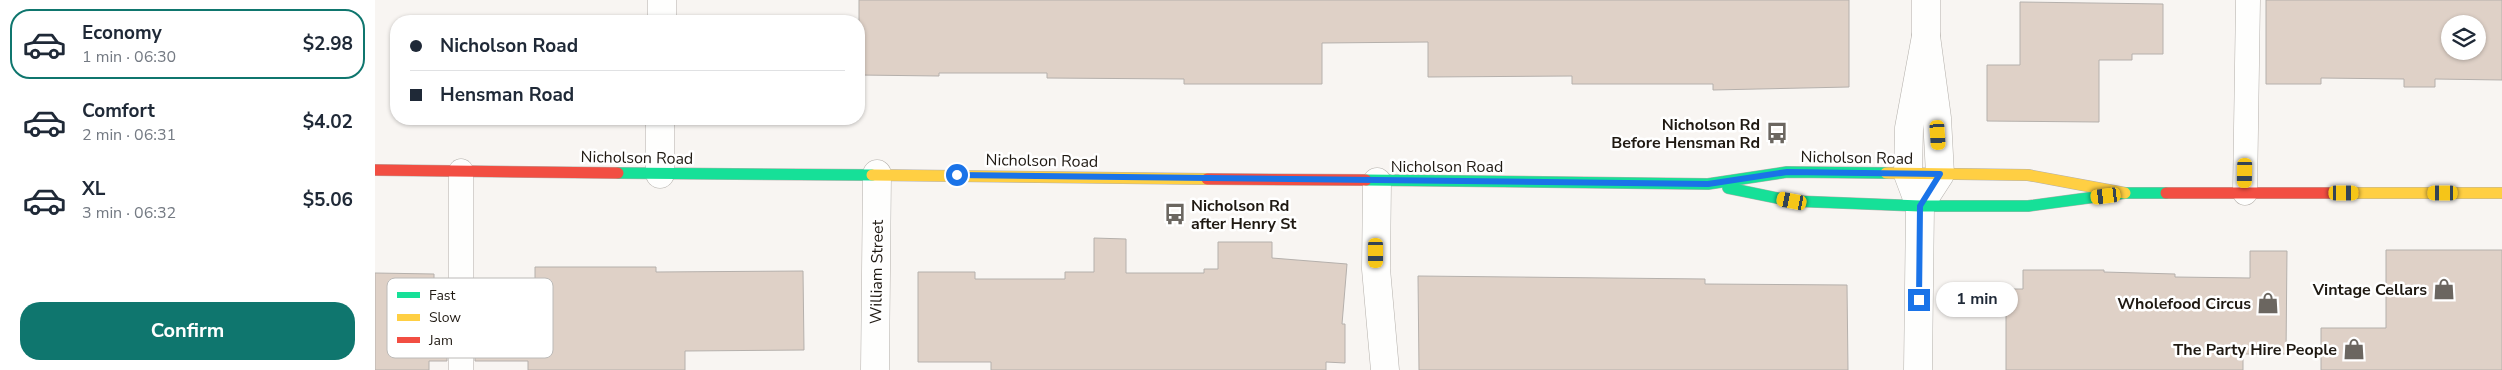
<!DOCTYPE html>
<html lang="en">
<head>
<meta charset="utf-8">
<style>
	:root { --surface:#fff; --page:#f6f6f7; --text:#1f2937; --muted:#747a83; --line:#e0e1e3; --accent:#0f766e }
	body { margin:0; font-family:"Nunito Sans",sans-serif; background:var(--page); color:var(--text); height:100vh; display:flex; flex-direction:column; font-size:19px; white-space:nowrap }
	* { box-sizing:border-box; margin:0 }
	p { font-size:16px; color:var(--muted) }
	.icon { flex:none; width:28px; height:28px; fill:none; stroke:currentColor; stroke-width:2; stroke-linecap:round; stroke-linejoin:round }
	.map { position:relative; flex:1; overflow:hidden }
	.panel { display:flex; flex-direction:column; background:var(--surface); width:375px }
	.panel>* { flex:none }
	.hud { position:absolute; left:15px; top:15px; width:475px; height:110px; border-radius:20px; box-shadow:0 1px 4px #0004; display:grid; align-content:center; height:110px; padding:0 20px; background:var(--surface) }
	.buttons { position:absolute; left:2066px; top:15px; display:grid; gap:10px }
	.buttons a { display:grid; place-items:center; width:45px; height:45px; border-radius:50%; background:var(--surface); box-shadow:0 1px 4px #0004; font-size:25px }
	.end { position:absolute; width:22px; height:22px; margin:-11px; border:6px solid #1a73e8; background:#fff; box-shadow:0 0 0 2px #fff }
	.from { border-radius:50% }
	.bubble { position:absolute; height:35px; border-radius:18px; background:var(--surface); box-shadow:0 1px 4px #0004; font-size:16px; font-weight:700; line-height:35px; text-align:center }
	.car { position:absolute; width:15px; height:30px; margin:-15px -8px; border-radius:6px; box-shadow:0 0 4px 1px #0007; background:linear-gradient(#f5c518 24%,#345 0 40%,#f5c518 0 76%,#345 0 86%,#f5c518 0) }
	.hud b { display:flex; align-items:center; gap:18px; height:48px; font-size:19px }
	.hud b+b { border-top:1px solid var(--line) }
	.hud i { width:12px; height:12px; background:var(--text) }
	ul { padding:9px 0 0; list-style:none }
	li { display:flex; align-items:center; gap:15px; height:70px; margin:0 10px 8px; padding:0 10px; border:2px solid transparent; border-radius:20px }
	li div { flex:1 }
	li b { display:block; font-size:19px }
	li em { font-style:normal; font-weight:700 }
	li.current { border-color:var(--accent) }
	li>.icon { width:45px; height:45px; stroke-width:1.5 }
	.action { display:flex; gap:10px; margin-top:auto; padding:10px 20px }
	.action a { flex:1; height:58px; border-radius:20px; background:var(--accent); color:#fff; font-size:20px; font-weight:700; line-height:58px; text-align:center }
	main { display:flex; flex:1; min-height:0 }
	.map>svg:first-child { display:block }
</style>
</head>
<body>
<main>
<section class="panel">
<ul>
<li class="current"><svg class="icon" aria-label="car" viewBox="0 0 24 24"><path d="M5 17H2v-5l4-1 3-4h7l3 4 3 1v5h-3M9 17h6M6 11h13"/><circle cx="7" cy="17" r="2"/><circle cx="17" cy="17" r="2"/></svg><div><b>Economy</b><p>1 min · 06:30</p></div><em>$2.98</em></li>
<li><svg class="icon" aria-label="car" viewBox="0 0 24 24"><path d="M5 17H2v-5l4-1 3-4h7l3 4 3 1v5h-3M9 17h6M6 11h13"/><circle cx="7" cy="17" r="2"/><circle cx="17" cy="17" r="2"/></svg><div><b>Comfort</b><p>2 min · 06:31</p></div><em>$4.02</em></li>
<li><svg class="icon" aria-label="car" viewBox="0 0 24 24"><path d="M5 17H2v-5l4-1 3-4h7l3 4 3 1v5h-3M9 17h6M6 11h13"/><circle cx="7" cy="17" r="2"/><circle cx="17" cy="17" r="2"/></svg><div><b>XL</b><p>3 min · 06:32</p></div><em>$5.06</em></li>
</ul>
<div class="action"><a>Confirm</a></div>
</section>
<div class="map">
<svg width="2127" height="370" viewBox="0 0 2127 370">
	<rect width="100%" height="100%" fill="#f8f5f2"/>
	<g fill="#dfd1c7" stroke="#b5b0ac" fill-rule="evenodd">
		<polygon points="484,0 1474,0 1474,87 1338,90 1338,84 1197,84 1197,76 1053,77 1053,42 947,43 947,84 809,84 809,79 672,78 672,73 564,73 564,76 484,75"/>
		<path d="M1891 0H2127V80L2060 79V87H2029V79L1946 78V84H1891ZM2075 24H2102V51H2075Z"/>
		<polygon points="1645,2 1788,4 1788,54 1757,54 1757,60 1724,60 1724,122 1612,121 1612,65 1645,65"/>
		<polygon points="719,238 751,239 751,273 829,273 829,269 843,269 843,242 897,242 897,258 972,264 967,324 970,324 970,363 951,362 951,370 616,370 616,362 543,362 543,272 600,272 600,279 690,279 690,272 719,272"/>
		<polygon points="2011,250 2127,250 2127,370 1946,370 1946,328 2011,328"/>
		<polygon points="1875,251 1912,251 1911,354 1868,354 1868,370 1631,370 1631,289 1648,289 1648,270 1729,270 1729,272 1800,274 1800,277 1875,278"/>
		<polygon points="160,267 281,267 281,272 428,271 429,350 310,351 310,370 153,370 153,361 100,361 100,280 160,280"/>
		<polygon points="0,273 59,274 59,280 72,280 72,361 54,361 54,370 0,370"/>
		<polygon points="1043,276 1330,279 1330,284 1472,285 1473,370 1044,370"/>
	</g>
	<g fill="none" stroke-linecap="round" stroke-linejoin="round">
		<g stroke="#b4b0ab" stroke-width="25">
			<g id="lane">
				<polyline points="86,171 86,370"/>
				<polyline points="1870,193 1873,0"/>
			</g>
		</g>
		<g stroke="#b4b0ab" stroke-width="29">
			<g id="street">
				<polyline points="1551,0 1551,36 1562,118 1565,174 1552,194"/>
				<polyline points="287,21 287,0"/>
				<polyline points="285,174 285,119"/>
				<polyline points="1002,182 1001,269 1010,370"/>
				<polyline points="500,370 502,174"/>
				<polyline points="1543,370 1545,206 1533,174 1534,128 1551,36"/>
			</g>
		</g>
		<g stroke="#b4b0ab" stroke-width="12">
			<g id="fast">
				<polyline points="243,173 497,175"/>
				<polyline points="991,180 1333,184 1412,172 1511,173"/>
				<polyline points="1353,188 1417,201 1545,206 1653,206 1750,193 1791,193"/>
			</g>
		</g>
		<g stroke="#b4b0ab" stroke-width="12">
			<g id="slow">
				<polyline points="1511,173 1653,175 1750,193"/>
				<polyline points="497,175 832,179"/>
				<polyline points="1978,193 2127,193"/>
			</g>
		</g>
		<g stroke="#b4b0ab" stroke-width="12">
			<g id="jam">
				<polyline points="0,170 243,173"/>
				<polyline points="832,179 991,180"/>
				<polyline points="1791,193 1978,193"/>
			</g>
		</g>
		<use href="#lane" stroke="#fefefd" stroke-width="24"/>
		<use href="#street" stroke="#fefefd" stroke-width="28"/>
		<use href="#fast" stroke="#16e098" stroke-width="11"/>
		<use href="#slow" stroke="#ffcf43" stroke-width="11"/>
		<use href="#jam" stroke="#f24e42" stroke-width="11"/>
	</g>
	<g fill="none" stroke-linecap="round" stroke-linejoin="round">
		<polyline stroke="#1a73e8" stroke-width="6" points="582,175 1333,184 1412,172 1565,174 1545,206 1544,300"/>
	</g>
	<defs>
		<g id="bus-bare" transform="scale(1.725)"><path d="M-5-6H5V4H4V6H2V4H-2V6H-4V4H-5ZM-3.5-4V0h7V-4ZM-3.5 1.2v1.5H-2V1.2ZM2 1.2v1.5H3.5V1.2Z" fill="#6b6660" stroke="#fff" stroke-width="2.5" paint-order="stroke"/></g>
		<g id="shop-bare" transform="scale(1.725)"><path d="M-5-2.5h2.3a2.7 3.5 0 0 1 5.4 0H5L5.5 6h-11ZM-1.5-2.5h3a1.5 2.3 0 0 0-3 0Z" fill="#6b6660" stroke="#fff" stroke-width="2.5" paint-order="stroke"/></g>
	</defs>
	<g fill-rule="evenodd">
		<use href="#bus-bare" x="1402" y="133"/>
		<use href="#bus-bare" x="800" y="214"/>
		<use href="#shop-bare" x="2069" y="289"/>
		<use href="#shop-bare" x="1893" y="303"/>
		<use href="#shop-bare" x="1979" y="349"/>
	</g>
	<g text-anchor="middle" stroke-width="5" stroke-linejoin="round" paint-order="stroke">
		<g font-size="16" font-weight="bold" fill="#1f1912" stroke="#fff" text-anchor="end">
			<text x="1385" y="130">Nicholson Rd<tspan x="1385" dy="18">Before Hensman Rd</tspan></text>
			<text x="816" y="211" text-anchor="start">Nicholson Rd<tspan x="816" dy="18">after Henry St</tspan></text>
			<text x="2052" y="295">Vintage Cellars</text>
			<text x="1876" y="309">Wholefood Circus</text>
			<text x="1962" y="355">The Party Hire People</text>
		</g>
		<g font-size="16" fill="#1f1912" stroke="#fff">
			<text transform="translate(262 157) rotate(1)" y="6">Nicholson Road</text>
			<text transform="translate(1482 157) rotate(1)" y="6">Nicholson Road</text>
			<text transform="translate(667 160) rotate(1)" y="6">Nicholson Road</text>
			<text x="1072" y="172">Nicholson Road</text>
			<text transform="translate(501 272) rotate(-89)" y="6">William Street</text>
		</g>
	</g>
	<rect x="12" y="278" width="166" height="80" rx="8" fill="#fff" stroke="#bcbab8" stroke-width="1"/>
	<rect x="22" y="292" width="23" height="6" fill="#16e098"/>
	<rect x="22" y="314" width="23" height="7" fill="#ffcf43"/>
	<rect x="22" y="337" width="23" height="6" fill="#f24e42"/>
	<g font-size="14" fill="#1f1912">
		<text x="54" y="300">Fast</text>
		<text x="54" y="322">Slow</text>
		<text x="54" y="345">Jam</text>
	</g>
</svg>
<div class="buttons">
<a><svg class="icon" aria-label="layers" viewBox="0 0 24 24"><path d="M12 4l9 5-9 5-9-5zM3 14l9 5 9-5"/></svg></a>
</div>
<i class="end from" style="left:582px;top:175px"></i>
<i class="end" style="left:1544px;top:300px"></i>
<div class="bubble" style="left:1561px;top:282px;width:82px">1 min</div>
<i class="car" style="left:1563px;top:135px;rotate:176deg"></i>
<i class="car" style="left:1870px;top:173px;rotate:181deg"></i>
<i class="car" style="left:1969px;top:193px;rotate:90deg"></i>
<i class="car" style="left:2068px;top:193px;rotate:270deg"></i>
<i class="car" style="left:1731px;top:196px;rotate:263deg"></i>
<i class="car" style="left:1417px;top:201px;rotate:281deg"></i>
<i class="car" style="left:1001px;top:253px;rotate:180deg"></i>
<div class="hud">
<b><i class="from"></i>Nicholson Road</b>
<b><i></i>Hensman Road</b>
</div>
</div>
</main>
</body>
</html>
